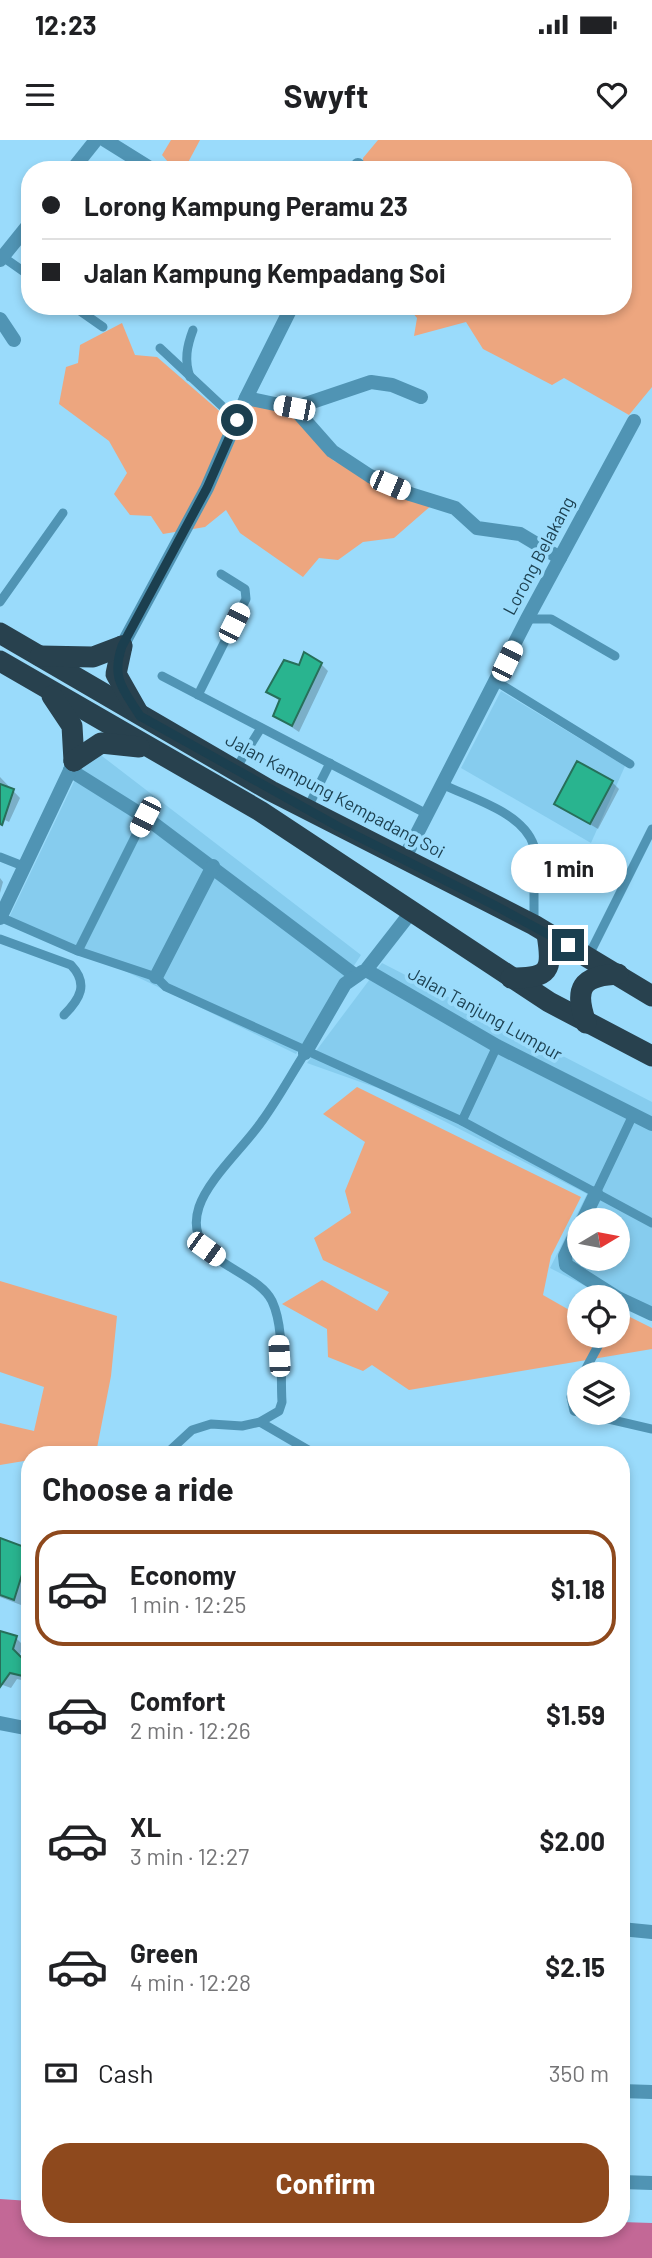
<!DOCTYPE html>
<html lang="en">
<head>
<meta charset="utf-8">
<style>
	:root { --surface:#fff; --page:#f2f2f2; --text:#202124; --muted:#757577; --line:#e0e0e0; --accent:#8e491d }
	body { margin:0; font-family:Barlow,sans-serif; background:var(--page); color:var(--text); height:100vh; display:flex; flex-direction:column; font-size:26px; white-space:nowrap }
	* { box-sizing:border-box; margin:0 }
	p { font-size:23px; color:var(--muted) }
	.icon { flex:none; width:38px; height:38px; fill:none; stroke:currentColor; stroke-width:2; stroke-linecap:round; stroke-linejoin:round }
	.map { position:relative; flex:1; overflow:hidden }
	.panel { position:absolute; left:21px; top:1306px; width:609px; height:791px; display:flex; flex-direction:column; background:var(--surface); border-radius:28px; box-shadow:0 4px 10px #0003 }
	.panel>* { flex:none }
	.banner { position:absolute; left:21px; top:21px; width:611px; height:154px; border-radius:28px; box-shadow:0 4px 10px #0003; display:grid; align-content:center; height:154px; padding:0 21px; background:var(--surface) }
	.needle { width:46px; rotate:80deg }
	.controls { position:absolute; left:567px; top:1068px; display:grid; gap:14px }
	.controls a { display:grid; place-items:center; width:63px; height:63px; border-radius:50%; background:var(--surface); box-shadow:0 4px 10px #0003; font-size:35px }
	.end { position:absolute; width:32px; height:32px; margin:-16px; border:9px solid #1b3f4f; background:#fff; box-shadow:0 0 0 4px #fff }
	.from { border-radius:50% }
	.bubble { position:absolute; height:49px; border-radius:24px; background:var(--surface); box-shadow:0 4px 10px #0003; font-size:23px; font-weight:700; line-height:49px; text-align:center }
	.car { position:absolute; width:21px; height:42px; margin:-21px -10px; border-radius:9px; box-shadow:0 0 5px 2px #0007; background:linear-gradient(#fff 24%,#345 0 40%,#fff 0 76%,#345 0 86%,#fff 0) }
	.banner b { display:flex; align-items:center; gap:24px; height:66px; font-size:26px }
	.banner b+b { border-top:2px solid var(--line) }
	.banner i { width:18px; height:18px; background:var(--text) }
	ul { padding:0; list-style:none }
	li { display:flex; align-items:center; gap:21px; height:116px; margin:0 14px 10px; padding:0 7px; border:4px solid transparent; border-radius:28px }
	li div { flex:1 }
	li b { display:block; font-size:26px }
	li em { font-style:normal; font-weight:700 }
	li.selected { border-color:var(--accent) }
	li>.icon { width:63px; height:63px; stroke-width:1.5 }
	h2 { padding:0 21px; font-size:32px; line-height:84px }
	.pay { display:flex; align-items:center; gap:18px; height:77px; padding:0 21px; font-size:26px }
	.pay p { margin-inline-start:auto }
	.button { display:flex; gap:14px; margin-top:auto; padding:14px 21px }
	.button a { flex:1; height:80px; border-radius:28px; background:var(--accent); color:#fff; font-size:28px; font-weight:700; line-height:80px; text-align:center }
	.status { display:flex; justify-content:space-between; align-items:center; height:49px; padding:0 35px; background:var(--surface); direction:ltr }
	.status svg { height:19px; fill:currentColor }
	header { display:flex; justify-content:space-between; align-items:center; height:91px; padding:0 21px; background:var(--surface); font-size:32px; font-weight:700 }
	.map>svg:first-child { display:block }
</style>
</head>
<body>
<div class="status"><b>12:23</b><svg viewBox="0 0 49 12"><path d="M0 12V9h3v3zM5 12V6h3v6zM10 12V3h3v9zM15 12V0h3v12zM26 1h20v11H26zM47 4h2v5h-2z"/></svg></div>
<header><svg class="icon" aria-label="menu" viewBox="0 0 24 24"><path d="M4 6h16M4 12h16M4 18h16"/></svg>Swyft<svg class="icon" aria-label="heart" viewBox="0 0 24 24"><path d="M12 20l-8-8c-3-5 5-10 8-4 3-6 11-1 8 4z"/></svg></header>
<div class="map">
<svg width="652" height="2118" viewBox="0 0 652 2118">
	<rect width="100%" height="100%" fill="#9adbfb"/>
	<g fill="#86ccee" fill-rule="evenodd">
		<polygon points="501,551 625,626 591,703 461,628"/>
		<polygon points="98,613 361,815 296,914 125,831 6,784 82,625"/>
		<path d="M382 823 652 962V1180L550 1128 587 1054 383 950 307 923ZM579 1080H618V1118H579Z"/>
	</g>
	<g fill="#eda67f">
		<polygon points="171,0 200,0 184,30 175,30 162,15"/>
		<polygon points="378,0 652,0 652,247 629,275 564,238 552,245 483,209 466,182 414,196 417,178 407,166 623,166 623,30 363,30 363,18"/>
		<polygon points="122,183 135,215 157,217 240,289 250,265 293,273 334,321 433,364 394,398 363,402 338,420 319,418 303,437 240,393 226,370 205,387 163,394 151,376 130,375 114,354 127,333 109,301 59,264 66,227 78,223 80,205"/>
		<polygon points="357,947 581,1057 551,1116 543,1155 571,1171 579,1158 579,1195 618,1195 618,1171 652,1188 652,1209 409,1250 372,1225 363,1231 328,1217 327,1189 282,1164 322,1140 377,1171 389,1152 323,1120 314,1098 351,1073 345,1051 365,1002 323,974"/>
		<polygon points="0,1141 117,1176 111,1236 97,1308 60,1314 30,1314 30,1320 0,1325 0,1283 34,1291 44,1247 0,1232"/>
	</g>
	<polygon fill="#c36896" points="0,2059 30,2061 30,2088 621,2088 621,2082 652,2083 652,2118 0,2118"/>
	<g fill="#0003">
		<polygon points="321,524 328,531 299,592 275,576 281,562 268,552"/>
		<polygon points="0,637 20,658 9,682 5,680 3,686 0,684"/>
		<polygon points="612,642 619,649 598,689 556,664"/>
		<polygon points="0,738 3,742 0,753"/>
		<polygon points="0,1400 30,1411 30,1439 21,1465 0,1457"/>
		<polygon points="16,1498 23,1505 19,1518 30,1529 30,1542 17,1539 11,1548 0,1544"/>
	</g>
	<g fill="#29b48f" stroke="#276f5a" stroke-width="2">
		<polygon points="304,512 322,523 292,586 273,576 280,559 266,552 284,520 299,525"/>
		<polygon points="577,621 613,641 590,684 554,664"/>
		<polygon points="0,644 14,649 2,685 0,684"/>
		<polygon points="0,1398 30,1409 14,1460 0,1455"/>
		<polygon points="0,1491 17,1496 13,1509 30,1526 27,1537 10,1533 0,1547"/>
	</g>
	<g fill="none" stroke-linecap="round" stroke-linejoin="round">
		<g stroke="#5094b4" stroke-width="9">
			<polyline points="3,117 30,136"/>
			<polyline points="73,166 103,187"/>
			<polyline points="160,208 237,280"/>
			<path d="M190 237C184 220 187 206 193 190"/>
			<polyline points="0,462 63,373"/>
			<polyline points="527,479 551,479 615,516"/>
			<polyline points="162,536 427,674"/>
			<polyline points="497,542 630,624"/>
			<polyline points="198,555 246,459 245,449 221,434"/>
			<polyline points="235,630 261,588"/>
			<path d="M442 644C472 659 523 672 534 706V785"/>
			<polyline points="307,669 330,623"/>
			<polyline points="0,717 23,726"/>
			<polyline points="0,777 78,811 156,837 166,847 462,981 652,1083"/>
			<path d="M0 799 71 825C89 844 80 859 64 875"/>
			<polyline points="78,811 145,677"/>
			<polyline points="588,817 652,689"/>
			<polyline points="462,981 497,906"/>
			<polyline points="596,1053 633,975"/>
			<polyline points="583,1234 604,1195"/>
			<polyline points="579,1241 571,1257 574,1271 652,1289"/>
			<polyline points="260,1282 315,1314"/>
			<path d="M166 1314 192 1290 211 1284 242 1286 260 1282 279 1271 282 1262C280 1231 285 1189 272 1161 256 1128 181 1122 199 1067 208 1039 245 1006 262 981 278 959 291 935 305 913"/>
		</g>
		<g stroke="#5094b4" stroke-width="14">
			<polyline points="105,0 153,30"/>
			<polyline points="72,30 96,0"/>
			<polyline points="356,30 358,25"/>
			<polyline points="0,120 30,83"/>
			<polyline points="0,179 14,200"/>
			<polyline points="246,258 294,268 332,311 370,336 410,354 455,368 477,388 520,394 560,418"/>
			<polyline points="294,268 371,242 392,245 421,257"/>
			<polyline points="122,506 207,348 246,258 292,166"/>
			<polyline points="70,630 145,677 356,836"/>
			<polyline points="404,719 527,479 634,281"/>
			<polyline points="412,771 366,830 497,906 652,984"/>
			<polyline points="0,778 74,622"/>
			<polyline points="156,837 213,726"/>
			<polyline points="305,913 345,844 362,832"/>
			<polyline points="583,1080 596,1053"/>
			<polyline points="579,1087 565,1116 566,1125 616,1157"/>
			<polyline points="618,1158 652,1174"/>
			<polyline points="0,1583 30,1589"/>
			<polyline points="621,1789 652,1792"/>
			<polyline points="621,1951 652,1952"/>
			<polyline points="621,2042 652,2043"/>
		</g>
		<g stroke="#28414e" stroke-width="21">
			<polyline points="0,493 271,651 534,785 652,856"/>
			<polyline points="122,506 116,534 137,571"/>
			<polyline points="40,516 93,517 122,506"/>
			<polyline points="0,521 260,671 549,862 652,916"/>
			<polyline points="52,556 72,586 74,621"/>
			<polyline points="74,621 101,603 139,607"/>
			<path d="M511 838C550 838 553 831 547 794"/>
			<path d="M586 883C574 848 581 836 618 834"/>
		</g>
	</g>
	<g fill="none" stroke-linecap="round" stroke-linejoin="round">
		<path stroke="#1b3f4f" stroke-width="9" d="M237 280 207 348 122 506C111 539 123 549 140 576L337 686 494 765 568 805"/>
	</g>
	<g text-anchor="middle" stroke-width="7" stroke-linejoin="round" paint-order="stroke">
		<g font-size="18" fill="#1b3f4f" stroke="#9adbfb">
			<text transform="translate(539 416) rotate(-62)" y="6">Lorong Belakang</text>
			<text transform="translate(335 656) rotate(28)" y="6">Jalan Kampung Kempadang Soi</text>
			<text transform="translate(485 874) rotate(29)" y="6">Jalan Tanjung Lumpur</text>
		</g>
	</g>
</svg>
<div class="controls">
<a><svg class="needle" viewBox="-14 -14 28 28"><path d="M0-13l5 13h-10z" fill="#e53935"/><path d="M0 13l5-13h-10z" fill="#757577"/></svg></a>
<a><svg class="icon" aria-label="locate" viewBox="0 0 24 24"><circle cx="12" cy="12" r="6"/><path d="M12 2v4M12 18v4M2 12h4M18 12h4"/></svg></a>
<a><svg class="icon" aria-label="layers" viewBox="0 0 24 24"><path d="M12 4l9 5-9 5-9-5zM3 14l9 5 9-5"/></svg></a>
</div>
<i class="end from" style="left:237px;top:280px"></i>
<i class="end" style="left:568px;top:805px"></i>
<div class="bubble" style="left:511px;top:704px;width:116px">1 min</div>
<i class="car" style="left:294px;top:268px;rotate:281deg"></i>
<i class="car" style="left:390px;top:345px;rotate:113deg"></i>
<i class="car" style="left:234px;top:483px;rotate:27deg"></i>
<i class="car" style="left:507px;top:521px;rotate:26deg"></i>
<i class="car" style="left:145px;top:677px;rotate:207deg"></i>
<i class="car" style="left:206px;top:1109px;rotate:126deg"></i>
<i class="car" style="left:279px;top:1216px;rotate:357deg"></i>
<div class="banner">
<b><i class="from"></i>Lorong Kampung Peramu 23</b>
<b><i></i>Jalan Kampung Kempadang Soi</b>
</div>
<section class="panel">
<h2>Choose a ride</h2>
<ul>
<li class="selected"><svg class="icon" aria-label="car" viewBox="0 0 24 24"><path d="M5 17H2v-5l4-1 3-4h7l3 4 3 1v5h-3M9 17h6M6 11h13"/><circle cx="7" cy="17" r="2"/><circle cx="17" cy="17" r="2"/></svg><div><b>Economy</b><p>1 min · 12:25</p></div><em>$1.18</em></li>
<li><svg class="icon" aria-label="car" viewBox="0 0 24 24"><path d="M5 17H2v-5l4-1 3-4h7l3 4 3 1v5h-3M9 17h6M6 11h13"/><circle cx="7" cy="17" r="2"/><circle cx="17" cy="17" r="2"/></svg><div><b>Comfort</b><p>2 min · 12:26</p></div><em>$1.59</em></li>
<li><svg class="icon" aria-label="car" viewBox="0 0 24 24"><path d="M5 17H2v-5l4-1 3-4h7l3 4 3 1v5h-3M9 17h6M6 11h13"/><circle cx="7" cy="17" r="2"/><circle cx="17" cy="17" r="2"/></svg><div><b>XL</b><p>3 min · 12:27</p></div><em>$2.00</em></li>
<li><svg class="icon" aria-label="car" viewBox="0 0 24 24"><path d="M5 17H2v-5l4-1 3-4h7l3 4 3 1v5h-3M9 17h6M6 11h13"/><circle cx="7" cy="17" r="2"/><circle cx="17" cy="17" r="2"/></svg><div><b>Green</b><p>4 min · 12:28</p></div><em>$2.15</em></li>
</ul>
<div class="pay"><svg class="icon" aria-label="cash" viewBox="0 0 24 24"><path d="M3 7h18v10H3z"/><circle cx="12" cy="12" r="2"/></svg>Cash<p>350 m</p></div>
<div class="button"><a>Confirm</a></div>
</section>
</div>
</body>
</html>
